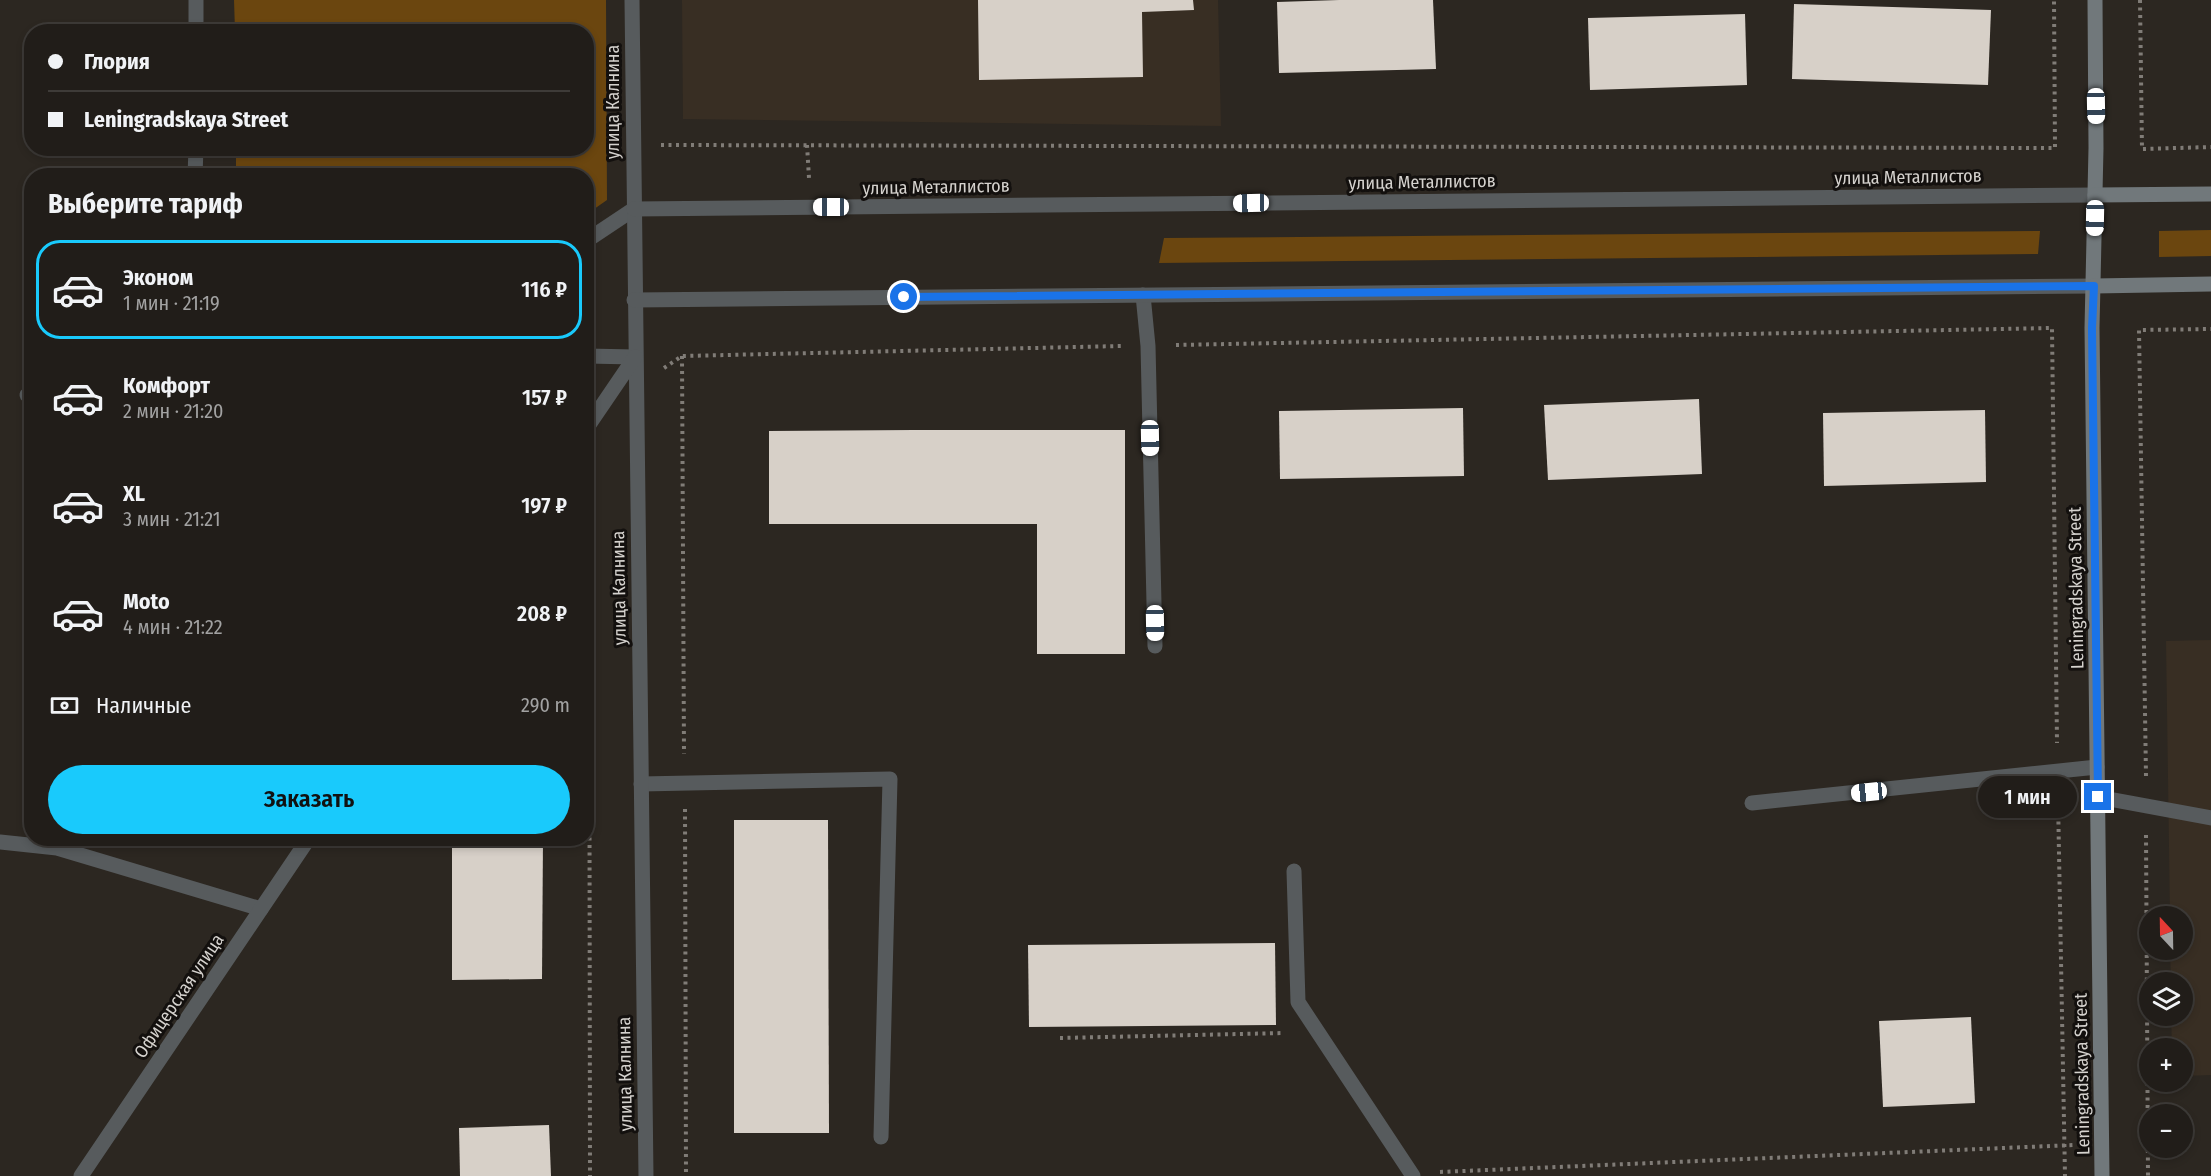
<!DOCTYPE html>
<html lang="ru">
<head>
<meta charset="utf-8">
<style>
	:root { --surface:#211d19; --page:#292622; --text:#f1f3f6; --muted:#a2a2a2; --line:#3e3b38; --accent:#19cafc }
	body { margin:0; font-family:"Fira Sans Condensed",sans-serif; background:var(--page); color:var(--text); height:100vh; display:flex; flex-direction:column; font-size:22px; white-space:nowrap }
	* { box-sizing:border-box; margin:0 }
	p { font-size:20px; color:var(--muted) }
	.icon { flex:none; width:33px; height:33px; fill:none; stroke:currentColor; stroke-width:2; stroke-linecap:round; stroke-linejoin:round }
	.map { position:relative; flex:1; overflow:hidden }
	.sheet { position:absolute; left:24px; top:168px; width:570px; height:678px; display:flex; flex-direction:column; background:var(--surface); border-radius:24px; box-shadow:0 3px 9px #0003,0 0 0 2px var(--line) }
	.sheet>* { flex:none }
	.hud { position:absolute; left:24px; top:24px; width:570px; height:132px; border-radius:24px; box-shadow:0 3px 9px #0003,0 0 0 2px var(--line); display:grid; align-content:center; height:132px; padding:0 24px; background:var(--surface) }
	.needle { width:39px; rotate:338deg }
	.buttons { position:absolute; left:2139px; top:906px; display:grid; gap:12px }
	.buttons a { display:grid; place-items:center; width:54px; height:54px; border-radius:50%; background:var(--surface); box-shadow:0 3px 9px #0003,0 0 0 2px var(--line); font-size:30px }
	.end { position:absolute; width:27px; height:27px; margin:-14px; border:8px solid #1a73e8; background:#fff; box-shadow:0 0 0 3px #fff }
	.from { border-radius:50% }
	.bubble { position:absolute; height:42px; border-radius:21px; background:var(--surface); box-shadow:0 3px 9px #0003,0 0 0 2px var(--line); font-size:20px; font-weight:600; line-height:42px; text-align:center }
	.car { position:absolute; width:18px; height:36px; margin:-18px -9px; border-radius:8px; box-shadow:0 0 4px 2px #0007; background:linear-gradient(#fff 24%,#345 0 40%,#fff 0 76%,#345 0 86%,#fff 0) }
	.hud b { display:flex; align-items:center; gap:21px; height:57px; font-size:22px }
	.hud b+b { border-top:2px solid var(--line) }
	.hud i { width:15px; height:15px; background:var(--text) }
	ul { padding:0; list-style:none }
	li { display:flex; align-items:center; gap:18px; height:99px; margin:0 12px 9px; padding:0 12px; border:3px solid transparent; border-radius:24px }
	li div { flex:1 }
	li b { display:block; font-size:22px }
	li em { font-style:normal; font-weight:600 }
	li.current { border-color:var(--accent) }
	li>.icon { width:54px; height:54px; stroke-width:1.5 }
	h2 { padding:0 24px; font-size:27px; line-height:72px }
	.pay { display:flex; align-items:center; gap:15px; height:66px; padding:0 24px; font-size:22px }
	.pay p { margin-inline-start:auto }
	.action { display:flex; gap:12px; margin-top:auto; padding:12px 24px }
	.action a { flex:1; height:69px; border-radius:36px; background:var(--accent); color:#111; font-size:24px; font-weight:600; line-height:69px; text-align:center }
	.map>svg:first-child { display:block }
</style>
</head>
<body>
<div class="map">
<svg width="2211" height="1176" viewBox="0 0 2211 1176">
	<rect width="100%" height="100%" fill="#2c2721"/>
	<g fill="#382e23">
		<polygon points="682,0 1218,0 1221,126 683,119"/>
		<polygon points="2211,640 2211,1075 2183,1076 2182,1048 2172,1048 2171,1016 2182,1016 2182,982 2171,982 2170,950 2182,950 2182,916 2170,916 2166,641"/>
	</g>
	<g fill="#6b460f">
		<polygon points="234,0 606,0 607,200 587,214 586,176 236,175 236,149 586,148 586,32 235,31"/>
		<polygon points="2211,230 2211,256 2159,257 2159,231"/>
		<polygon points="2040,231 2038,254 1159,263 1164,238"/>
	</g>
	<g fill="#d7d0c8">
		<polygon points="978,0 1193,0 1194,10 1142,12 1143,77 979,80"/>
		<polygon points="1339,0 1433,0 1436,69 1279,73 1277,2"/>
		<polygon points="1794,4 1991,10 1988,85 1792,79"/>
		<polygon points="1745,14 1747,85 1590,90 1588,18"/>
		<polygon points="1699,399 1702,474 1548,480 1544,405"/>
		<polygon points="1463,408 1464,476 1280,479 1279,411"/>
		<polygon points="1985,410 1986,482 1824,486 1823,413"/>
		<polygon points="914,430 1125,430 1125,654 1037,654 1037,524 769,524 769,431"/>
		<polygon points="734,820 828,820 829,1133 734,1133"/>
		<polygon points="452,838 543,838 542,979 452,980"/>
		<polygon points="1275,943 1276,1025 1029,1027 1028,945"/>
		<polygon points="1971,1017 1975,1103 1883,1107 1879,1021"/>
		<polygon points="549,1125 551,1176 460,1176 459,1128"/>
	</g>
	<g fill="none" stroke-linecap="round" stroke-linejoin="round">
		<g stroke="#807c77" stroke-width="4" stroke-dasharray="3 4.5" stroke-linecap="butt">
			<polyline points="2140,0 2142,149 2211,147"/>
			<polyline points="661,145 2055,148 2054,0"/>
			<polyline points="807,145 809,178"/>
			<polyline points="1176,345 2052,328 2057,743"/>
			<polyline points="682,356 684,754"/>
			<polyline points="664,368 682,356 1121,346"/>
			<polyline points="589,455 590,1176"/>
			<polyline points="2146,776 2139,330 2211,329"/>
			<polyline points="2058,799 2065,1176"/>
			<polyline points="685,809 686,1176"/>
			<polyline points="2146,835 2148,1176"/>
			<polyline points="1060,1038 1284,1033"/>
			<polyline points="1440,1172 2074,1145"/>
		</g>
		<g stroke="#575b5d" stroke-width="15">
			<polyline points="196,32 196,0"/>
			<polyline points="195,176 196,148"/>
			<polyline points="586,241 634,209"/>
			<polyline points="1143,295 1148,346 1155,646"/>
			<polyline points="586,356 635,357"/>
			<polyline points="27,395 32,396"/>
			<polyline points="641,784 890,779 881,1137"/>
			<polyline points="2098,797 2211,818"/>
			<polyline points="1752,803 2097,767"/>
			<polyline points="0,842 57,848 261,909"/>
			<polyline points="1294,871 1298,1002 1413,1176"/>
		</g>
		<g stroke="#575b5d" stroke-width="15">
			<polyline points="632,0 646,1176"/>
			<polyline points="634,209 2095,195"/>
			<polyline points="634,300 2094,286"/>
			<polyline points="586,429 635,357"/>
			<polyline points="81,1176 309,838"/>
		</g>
		<g stroke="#71787b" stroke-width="15">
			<polyline points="2095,0 2096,148 2092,328 2102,1176"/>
			<polyline points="2095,195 2211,194"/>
			<polyline points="2094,286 2211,284"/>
		</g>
	</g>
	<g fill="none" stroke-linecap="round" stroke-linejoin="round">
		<polyline stroke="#1a73e8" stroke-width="8" points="904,297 2094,286 2092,328 2098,797"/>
	</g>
	<g text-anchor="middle" stroke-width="6" stroke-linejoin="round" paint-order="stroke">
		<g font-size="18" fill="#d5d2ce" stroke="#13100e">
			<text transform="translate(613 102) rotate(-90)" y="6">улица Калнина</text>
			<text transform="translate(1908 177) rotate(-1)" y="6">улица Металлистов</text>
			<text transform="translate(1422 182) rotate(-1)" y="6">улица Металлистов</text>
			<text transform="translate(936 187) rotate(-1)" y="6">улица Металлистов</text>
			<text transform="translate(619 588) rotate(-91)" y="6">улица Калнина</text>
			<text transform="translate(2076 588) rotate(-91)" y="6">Leningradskaya Street</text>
			<text transform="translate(179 996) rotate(-56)" y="6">Офицерская улица</text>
			<text transform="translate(625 1074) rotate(-91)" y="6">улица Калнина</text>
			<text transform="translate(2082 1074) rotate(-91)" y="6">Leningradskaya Street</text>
		</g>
	</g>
</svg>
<div class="buttons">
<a><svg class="needle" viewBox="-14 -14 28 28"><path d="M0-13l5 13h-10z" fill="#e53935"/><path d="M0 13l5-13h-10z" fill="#a2a2a2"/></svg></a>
<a><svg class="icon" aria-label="layers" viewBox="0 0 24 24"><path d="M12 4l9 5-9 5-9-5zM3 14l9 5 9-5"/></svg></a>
<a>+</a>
<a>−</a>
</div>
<i class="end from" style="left:904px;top:297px"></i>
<i class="end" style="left:2098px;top:797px"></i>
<div class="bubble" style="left:1978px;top:776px;width:99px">1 мин</div>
<i class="car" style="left:2096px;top:106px;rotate:179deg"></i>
<i class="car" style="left:1251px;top:203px;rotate:269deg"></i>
<i class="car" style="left:831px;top:207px;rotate:270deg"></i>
<i class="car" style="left:2095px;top:218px;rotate:181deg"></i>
<i class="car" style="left:1150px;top:438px;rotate:179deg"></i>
<i class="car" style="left:1155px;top:623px;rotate:179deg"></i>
<i class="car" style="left:1869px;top:792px;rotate:264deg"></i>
<div class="hud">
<b><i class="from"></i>Глория</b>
<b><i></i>Leningradskaya Street</b>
</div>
<section class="sheet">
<h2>Выберите тариф</h2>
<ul>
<li class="current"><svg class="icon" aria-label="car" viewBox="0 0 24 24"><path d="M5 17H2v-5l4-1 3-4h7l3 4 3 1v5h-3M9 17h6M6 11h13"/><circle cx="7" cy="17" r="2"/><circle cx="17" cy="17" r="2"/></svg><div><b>Эконом</b><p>1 мин · 21:19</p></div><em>116 ₽</em></li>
<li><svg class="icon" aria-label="car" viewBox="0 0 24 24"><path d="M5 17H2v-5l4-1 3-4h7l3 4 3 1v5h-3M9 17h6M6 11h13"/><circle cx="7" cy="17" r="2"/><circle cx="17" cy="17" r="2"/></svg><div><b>Комфорт</b><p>2 мин · 21:20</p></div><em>157 ₽</em></li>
<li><svg class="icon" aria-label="car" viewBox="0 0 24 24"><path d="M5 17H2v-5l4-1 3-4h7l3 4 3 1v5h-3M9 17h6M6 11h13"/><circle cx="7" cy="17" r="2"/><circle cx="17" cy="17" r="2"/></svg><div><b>XL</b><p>3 мин · 21:21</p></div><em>197 ₽</em></li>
<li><svg class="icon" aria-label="car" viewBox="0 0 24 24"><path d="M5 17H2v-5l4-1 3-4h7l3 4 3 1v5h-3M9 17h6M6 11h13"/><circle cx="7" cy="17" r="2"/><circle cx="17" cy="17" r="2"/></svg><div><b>Moto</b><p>4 мин · 21:22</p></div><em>208 ₽</em></li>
</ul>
<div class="pay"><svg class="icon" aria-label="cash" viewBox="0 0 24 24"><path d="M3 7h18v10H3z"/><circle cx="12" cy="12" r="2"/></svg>Наличные<p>290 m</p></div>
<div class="action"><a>Заказать</a></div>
</section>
</div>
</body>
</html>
